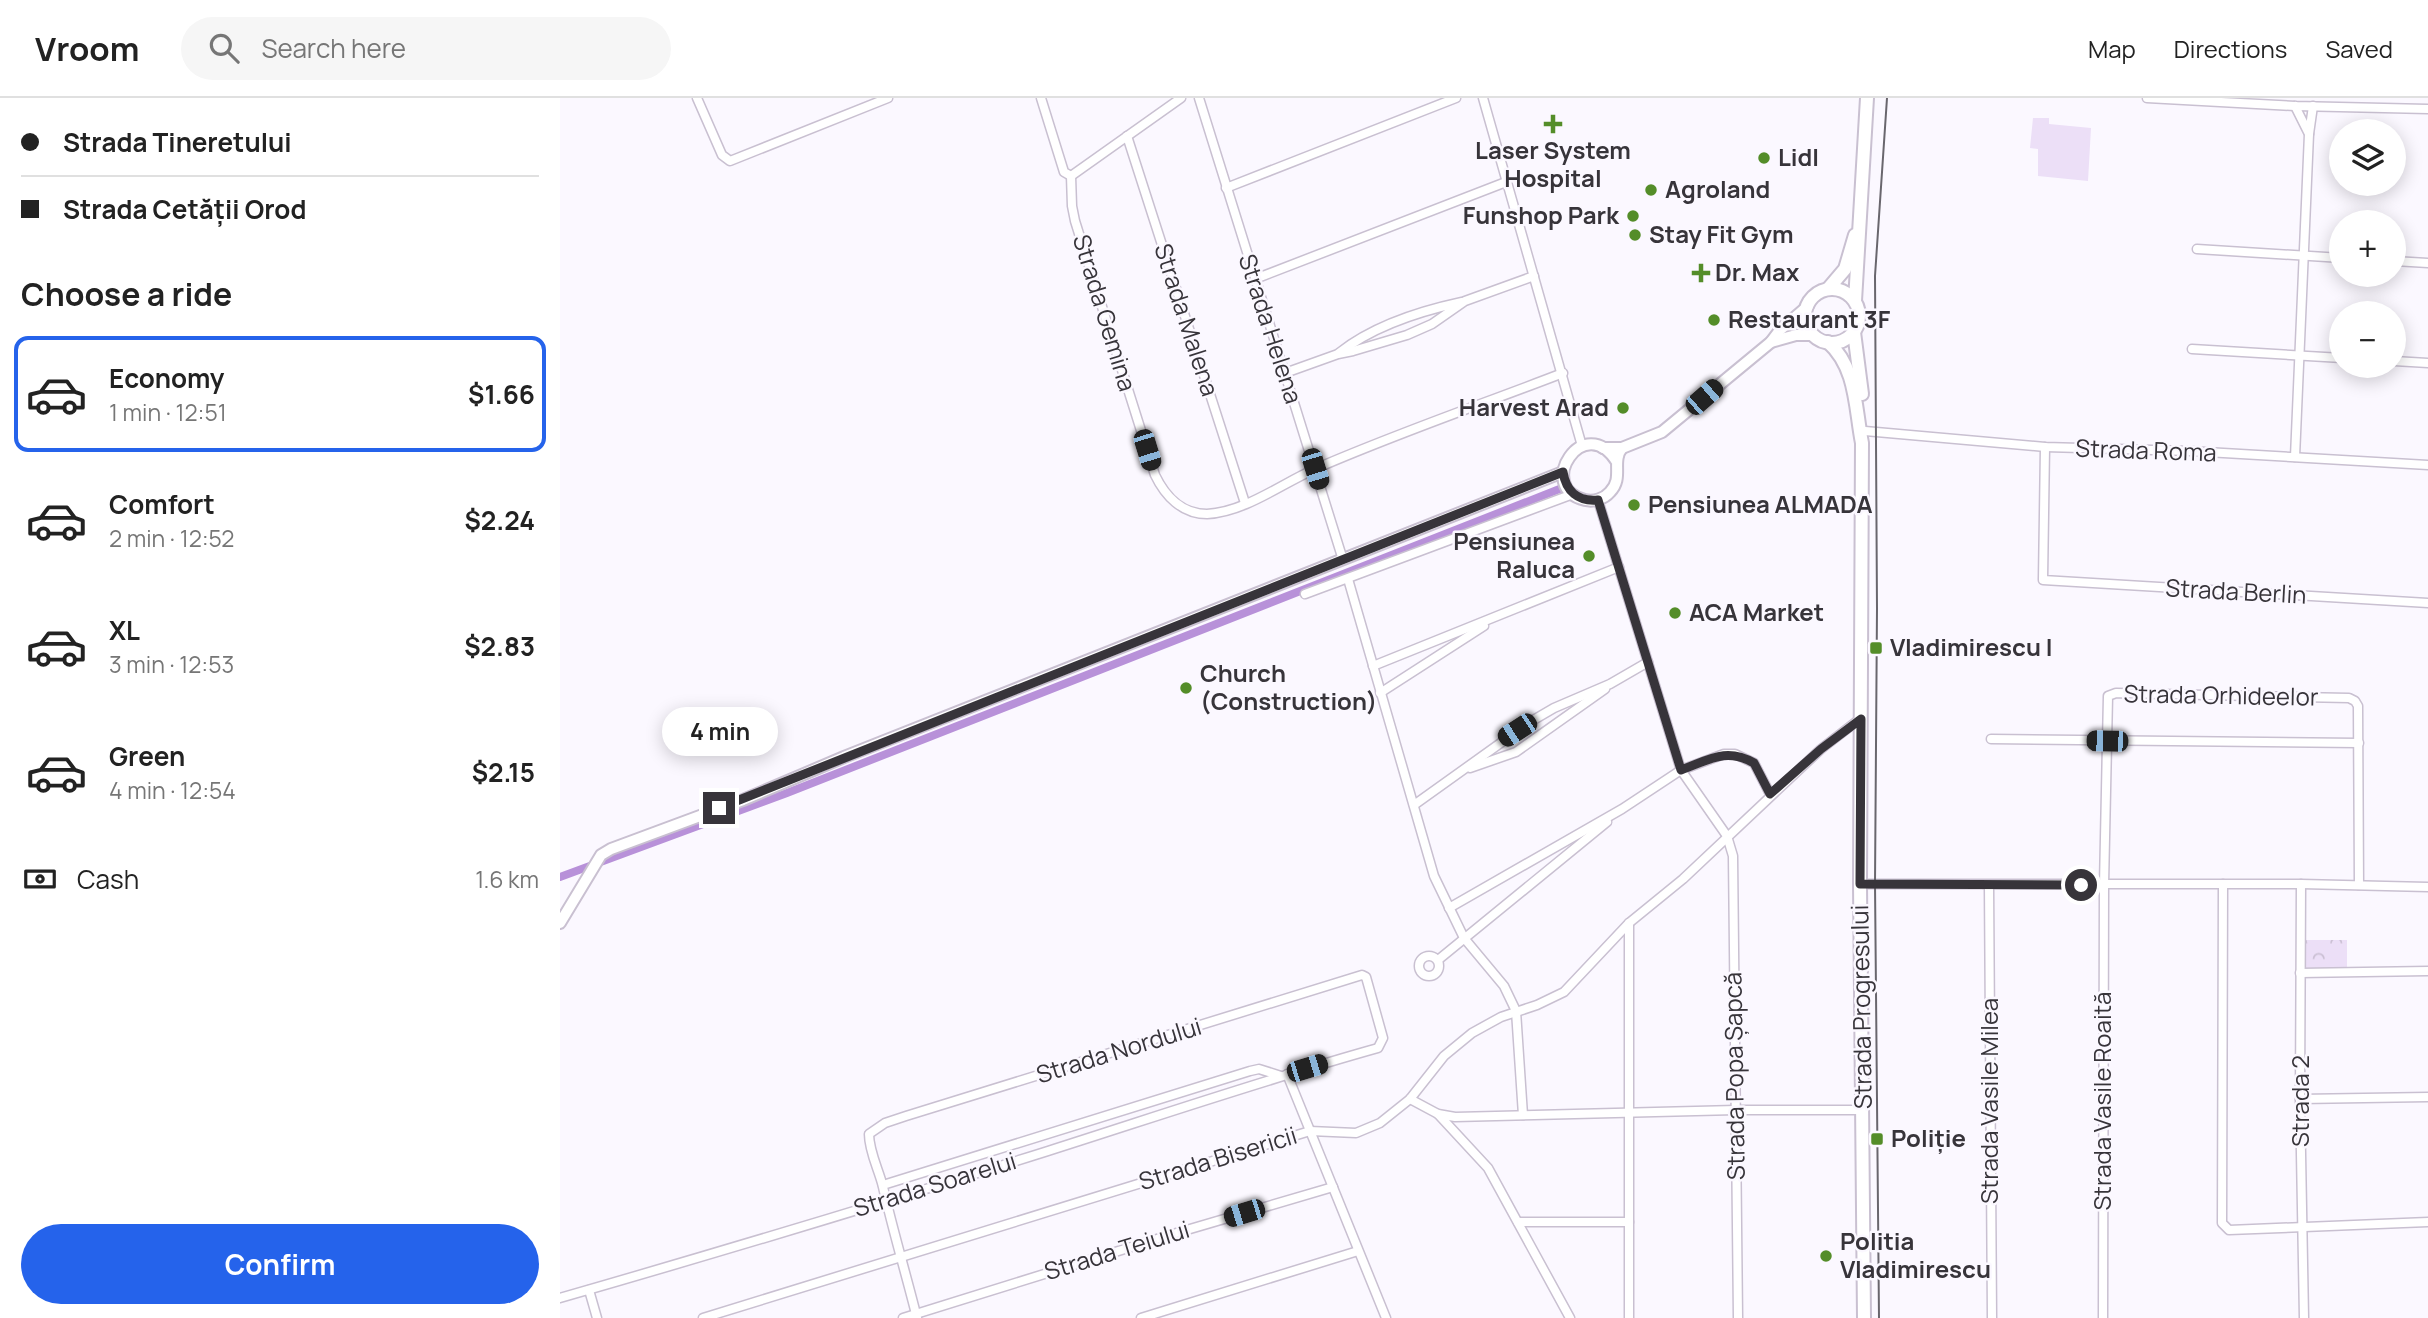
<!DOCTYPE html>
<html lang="en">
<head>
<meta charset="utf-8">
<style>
	:root { --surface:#fff; --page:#f6f6f6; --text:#222; --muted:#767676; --line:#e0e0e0; --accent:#2563eb }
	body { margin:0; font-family:Manrope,sans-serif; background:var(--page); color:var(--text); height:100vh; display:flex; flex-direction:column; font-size:26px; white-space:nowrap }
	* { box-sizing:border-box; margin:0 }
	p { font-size:23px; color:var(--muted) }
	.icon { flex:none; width:38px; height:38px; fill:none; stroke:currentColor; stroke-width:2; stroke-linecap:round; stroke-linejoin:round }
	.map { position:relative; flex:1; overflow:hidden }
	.details { display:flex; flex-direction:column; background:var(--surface); width:560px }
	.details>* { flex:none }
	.top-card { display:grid; align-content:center; height:154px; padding:0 21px; background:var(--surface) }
	.buttons { position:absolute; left:1769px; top:21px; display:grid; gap:14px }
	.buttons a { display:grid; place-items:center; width:77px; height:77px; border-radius:50%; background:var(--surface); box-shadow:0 4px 18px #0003; font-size:35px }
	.end { position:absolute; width:32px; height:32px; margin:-16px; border:9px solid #37343a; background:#fff; box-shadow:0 0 0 4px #fff }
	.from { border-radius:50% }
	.bubble { position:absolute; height:49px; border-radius:24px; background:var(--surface); box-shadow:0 4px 18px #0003; font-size:23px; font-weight:700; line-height:49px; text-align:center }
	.car { position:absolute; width:21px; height:42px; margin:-21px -10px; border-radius:9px; box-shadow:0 0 5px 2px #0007; background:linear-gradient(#222 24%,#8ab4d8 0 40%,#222 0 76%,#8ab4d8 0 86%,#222 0) }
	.top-card b { display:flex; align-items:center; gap:24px; height:66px; font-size:26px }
	.top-card b+b { border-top:2px solid var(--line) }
	.top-card i { width:18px; height:18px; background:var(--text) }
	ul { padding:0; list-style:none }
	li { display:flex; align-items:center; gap:21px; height:116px; margin:0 14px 10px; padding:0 7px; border:4px solid transparent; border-radius:14px }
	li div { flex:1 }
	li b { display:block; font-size:26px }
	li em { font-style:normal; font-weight:700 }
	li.on { border-color:var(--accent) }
	li>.icon { width:63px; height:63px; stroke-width:1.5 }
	h2 { padding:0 21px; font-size:32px; line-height:84px }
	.pay { display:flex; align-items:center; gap:18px; height:77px; padding:0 21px; font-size:26px }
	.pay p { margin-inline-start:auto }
	.cta { display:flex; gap:14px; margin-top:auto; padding:14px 21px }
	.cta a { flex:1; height:80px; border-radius:42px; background:var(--accent); color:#fff; font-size:28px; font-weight:700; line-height:80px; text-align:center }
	header { display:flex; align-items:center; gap:42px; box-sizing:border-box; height:98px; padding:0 35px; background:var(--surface); border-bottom:2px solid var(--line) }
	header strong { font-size:33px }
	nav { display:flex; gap:38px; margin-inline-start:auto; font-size:24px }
	.search { width:490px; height:63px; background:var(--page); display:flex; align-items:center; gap:18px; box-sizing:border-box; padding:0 24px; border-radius:38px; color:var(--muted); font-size:26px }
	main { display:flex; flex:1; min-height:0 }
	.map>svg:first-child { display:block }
</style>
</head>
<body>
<header>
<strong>Vroom</strong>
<div class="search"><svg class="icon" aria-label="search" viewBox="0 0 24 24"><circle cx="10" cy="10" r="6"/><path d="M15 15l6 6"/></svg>Search here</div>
<nav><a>Map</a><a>Directions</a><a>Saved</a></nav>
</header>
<main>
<section class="details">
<div class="top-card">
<b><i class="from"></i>Strada Tineretului</b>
<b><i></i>Strada Cetății Orod</b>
</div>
<h2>Choose a ride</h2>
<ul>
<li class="on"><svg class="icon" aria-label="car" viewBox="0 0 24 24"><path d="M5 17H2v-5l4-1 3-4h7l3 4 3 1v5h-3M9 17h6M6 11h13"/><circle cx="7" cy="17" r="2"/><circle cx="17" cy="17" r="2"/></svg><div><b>Economy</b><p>1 min · 12:51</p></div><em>$1.66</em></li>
<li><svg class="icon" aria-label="car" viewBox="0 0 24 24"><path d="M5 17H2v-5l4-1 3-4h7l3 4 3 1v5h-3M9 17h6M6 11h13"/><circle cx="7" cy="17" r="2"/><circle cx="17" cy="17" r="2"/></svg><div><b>Comfort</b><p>2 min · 12:52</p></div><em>$2.24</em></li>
<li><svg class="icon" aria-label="car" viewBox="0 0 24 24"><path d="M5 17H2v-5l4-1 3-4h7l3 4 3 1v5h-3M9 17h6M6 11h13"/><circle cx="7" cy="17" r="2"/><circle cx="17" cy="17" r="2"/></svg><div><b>XL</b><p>3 min · 12:53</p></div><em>$2.83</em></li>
<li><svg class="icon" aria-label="car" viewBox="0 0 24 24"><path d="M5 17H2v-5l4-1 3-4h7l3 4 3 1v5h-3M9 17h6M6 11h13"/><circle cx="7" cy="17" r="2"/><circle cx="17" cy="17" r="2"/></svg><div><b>Green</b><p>4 min · 12:54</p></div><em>$2.15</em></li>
</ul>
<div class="pay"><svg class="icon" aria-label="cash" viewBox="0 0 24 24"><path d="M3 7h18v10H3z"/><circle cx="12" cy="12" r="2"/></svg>Cash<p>1.6 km</p></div>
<div class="cta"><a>Confirm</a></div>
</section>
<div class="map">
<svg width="1868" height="1220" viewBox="0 0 1868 1220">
	<defs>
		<pattern id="park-crowns" width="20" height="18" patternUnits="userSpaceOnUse" patternTransform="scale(1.75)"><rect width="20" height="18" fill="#ecdff7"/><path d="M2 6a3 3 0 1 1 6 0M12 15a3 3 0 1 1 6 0" fill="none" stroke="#cbc0d4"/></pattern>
	</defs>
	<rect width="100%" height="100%" fill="#fbf8ff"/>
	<rect fill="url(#park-crowns)" x="1746" y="842" width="41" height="31"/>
	<polygon fill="#ecdff7" points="1473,20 1489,20 1489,26 1531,30 1528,83 1478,78 1478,51 1470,50"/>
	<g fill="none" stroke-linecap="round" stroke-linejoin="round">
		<polyline stroke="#b891d9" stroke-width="8" points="0,779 227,695 1002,390"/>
		<g stroke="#c9c0d1" stroke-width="11">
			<g id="street">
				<polyline points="137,0 162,57 170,63 328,0"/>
				<polyline points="481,0 504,74 511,78"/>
				<polyline points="639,0 783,462"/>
				<polyline points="923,0 1022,348"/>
				<polyline points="1587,0 1735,8 1868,11"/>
				<polyline points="1735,8 1749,36 1735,359"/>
				<polyline points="1749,36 1753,8"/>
				<polyline points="567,38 685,405"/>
				<path d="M511 78 512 108 515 123 595 377C605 398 622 416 647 416 685 414 721 386 755 371 835 336 920 307 1003 275"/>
				<polyline points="511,78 621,0"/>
				<polyline points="666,90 896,0"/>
				<polyline points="1637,151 1782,160"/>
				<polyline points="1834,163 1868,165"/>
				<polyline points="695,181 946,84"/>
				<polyline points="1632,251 1782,260"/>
				<path d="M779 255C813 228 860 213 902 204"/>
				<polyline points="1834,263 1868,265"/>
				<polyline points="725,275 778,256 793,253 847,237 872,226 905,203 974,178"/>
				<polyline points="1305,333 1485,349 1629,353 1868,367"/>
				<polyline points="1485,349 1483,482 1868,505"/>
				<polyline points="1038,402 1121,672 1167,738 1173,758 1178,1220"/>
				<polyline points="788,481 874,778 904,840 944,888 956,913 963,1017"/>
				<polyline points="745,496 1013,396"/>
				<polyline points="813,568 1059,469"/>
				<polyline points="820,595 924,528"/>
				<polyline points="1431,641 1799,645"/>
				<polyline points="910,670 956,654 1045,591"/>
				<polyline points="854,707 970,624 994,610 1050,586 1088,564"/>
				<polyline points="1300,786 1741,786 1868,789"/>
				<polyline points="1663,786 1662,1125 1669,1132 1868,1124"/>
				<polyline points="1741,786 1740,1001 1744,1220"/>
				<polyline points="1429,787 1432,1220"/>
				<polyline points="889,810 1062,711 1121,672 1164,656 1175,656 1194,665 1210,696"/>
				<circle cx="869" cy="868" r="10"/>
				<polyline points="878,862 1047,724"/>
				<polyline points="1740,875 1868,873"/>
				<polyline points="727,976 826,1220"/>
				<polyline points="850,1001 878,1016 895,1019 1176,1012 1303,1012"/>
				<polyline points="1740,1001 1868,999"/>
				<polyline points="878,1016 928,1070 1010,1220"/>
				<polyline points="323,1087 690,973 699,971 721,978"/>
				<polyline points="958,1124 1069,1124"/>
				<polyline points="29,1192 37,1220"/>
				<path d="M0 1200C163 1153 326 1104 488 1053 598 1018 707 981 818 950L823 940 806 879 802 877 346 1018 325 1025 309 1036C309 1054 319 1072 323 1089 333 1133 346 1176 357 1220"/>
				<polyline points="143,1220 750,1033 796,1035 820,1025 850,1001 884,958 912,935 941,919 977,907 1004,894 1069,825 1123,781 1261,651 1301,620"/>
				<polyline points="343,1220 613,1136 773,1089"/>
				<polyline points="581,1220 798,1153"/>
				<polyline points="1069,1220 1069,825"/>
				<polyline points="1543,1220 1544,787 1548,598 1556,595 1789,600 1795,603 1798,608 1799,787"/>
			</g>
		</g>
		<g stroke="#c9c0d1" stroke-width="14">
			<g id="secondary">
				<polyline points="1211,244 1236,237 1253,237"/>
				<polyline points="1043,350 1062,350 1102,334 1211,244 1220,232 1248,208"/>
				<path d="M1057 364C1024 312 974 390 1025 402 1034 404 1044 401 1050 394 1064 380 1051 364 1062 350"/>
				<polyline points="0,825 41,757 51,751 183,702 284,659 1003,374"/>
			</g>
		</g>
		<g stroke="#c9c0d1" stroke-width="16">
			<g id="primary">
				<polyline points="1268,191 1285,171 1295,137"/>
				<circle cx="1272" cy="218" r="27"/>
				<polyline points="1295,203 1307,0"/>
				<polyline points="1294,234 1302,296"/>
				<path d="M1268 244C1297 270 1295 310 1302 345L1300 786 1304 1220"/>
			</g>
		</g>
		<use href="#street" stroke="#fff" stroke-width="8"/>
		<use href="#secondary" stroke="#fff" stroke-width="10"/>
		<use href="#primary" stroke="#fff" stroke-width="12"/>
		<polyline stroke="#69666d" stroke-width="2" points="1319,1220 1315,786 1317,510 1315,178 1327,0"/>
	</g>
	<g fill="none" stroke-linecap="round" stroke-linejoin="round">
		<path stroke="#37343a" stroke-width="9" d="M159 710 1003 374C1006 393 1018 404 1038 402L1121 672C1149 662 1166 649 1194 665L1210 696 1261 651 1301 621 1300 786 1521 787"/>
	</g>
	<g fill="#548d29" stroke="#fbf8ff" stroke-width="2.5">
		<path d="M989.5 15.5h7v7h7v7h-7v7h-7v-7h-7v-7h7z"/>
		<circle cx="1204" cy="60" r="7"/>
		<circle cx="1091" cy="92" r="7"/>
		<circle cx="1073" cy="118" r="7"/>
		<circle cx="1075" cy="137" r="7"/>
		<path d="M1137.5 164.5h7v7h7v7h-7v7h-7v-7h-7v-7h7z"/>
		<circle cx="1154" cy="222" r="7"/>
		<circle cx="1063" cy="310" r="7"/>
		<circle cx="1074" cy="407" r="7"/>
		<circle cx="1029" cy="458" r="7"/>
		<circle cx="1115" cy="515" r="7"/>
		<rect x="1309" y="543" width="14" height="14" rx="3.5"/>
		<circle cx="626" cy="590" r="7"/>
		<rect x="1310" y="1034" width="14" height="14" rx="3.5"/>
		<circle cx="1266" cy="1158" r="7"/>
	</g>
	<g text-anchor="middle" stroke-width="5" stroke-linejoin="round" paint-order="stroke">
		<g font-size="24" font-weight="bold" fill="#37343a" stroke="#fbf8ff" text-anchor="start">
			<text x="993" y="61" text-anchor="middle">Laser System<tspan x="993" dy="28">Hospital</tspan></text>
			<text x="1218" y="68">Lidl</text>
			<text x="1105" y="100">Agroland</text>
			<text x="1059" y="126" text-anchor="end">Funshop Park</text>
			<text x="1089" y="145">Stay Fit Gym</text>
			<text x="1155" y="183">Dr. Max</text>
			<text x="1168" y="230">Restaurant 3F</text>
			<text x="1049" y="318" text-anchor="end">Harvest Arad</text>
			<text x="1088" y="415">Pensiunea ALMADA</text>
			<text x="1015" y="452" text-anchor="end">Pensiunea<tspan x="1015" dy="28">Raluca</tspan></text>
			<text x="1129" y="523">ACA Market</text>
			<text x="1330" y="558">Vladimirescu I</text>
			<text x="640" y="584">Church<tspan x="640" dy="28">(Construction)</tspan></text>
			<text x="1331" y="1049">Poliție</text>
			<text x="1280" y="1152">Politia<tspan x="1280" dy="28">Vladimirescu</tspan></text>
		</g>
		<g font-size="24" fill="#37343a" stroke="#fbf8ff">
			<text transform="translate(544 215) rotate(73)" y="8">Strada Gemina</text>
			<text transform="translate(626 222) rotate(72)" y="8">Strada Malena</text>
			<text transform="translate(710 231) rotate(72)" y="8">Strada Helena</text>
			<text transform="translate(1586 353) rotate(2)" y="8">Strada Roma</text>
			<text transform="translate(1676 494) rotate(3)" y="8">Strada Berlin</text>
			<text transform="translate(1661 598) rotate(1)" y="8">Strada Orhideelor</text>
			<text transform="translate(1302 909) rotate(-91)" y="8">Strada Progresului</text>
			<text transform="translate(559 953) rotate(-17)" y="8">Strada Nordului</text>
			<text transform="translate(1175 978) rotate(-91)" y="8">Strada Popa Șapcă</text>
			<text transform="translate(1430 1003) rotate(-90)" y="8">Strada Vasile Milea</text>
			<text transform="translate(1543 1003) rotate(-90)" y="8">Strada Vasile Roaită</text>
			<text transform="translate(1741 1003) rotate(-90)" y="8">Strada 2</text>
			<text transform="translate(658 1061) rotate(-17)" y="8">Strada Bisericii</text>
			<text transform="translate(375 1087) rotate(-17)" y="8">Strada Soarelui</text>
			<text transform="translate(557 1153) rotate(-17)" y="8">Strada Teiului</text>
		</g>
	</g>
</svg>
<div class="buttons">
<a><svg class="icon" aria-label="layers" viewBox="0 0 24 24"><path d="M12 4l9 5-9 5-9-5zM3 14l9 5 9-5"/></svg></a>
<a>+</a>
<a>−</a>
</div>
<i class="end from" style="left:1521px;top:787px"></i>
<i class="end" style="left:159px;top:710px"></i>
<div class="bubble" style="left:102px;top:609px;width:116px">4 min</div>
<i class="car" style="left:1144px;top:299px;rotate:49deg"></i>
<i class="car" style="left:587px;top:352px;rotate:163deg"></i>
<i class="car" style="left:755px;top:371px;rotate:163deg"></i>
<i class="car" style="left:957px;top:632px;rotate:237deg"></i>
<i class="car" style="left:1547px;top:643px;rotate:271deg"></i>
<i class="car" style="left:747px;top:970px;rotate:73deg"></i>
<i class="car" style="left:684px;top:1115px;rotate:253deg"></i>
</div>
</main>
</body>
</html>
